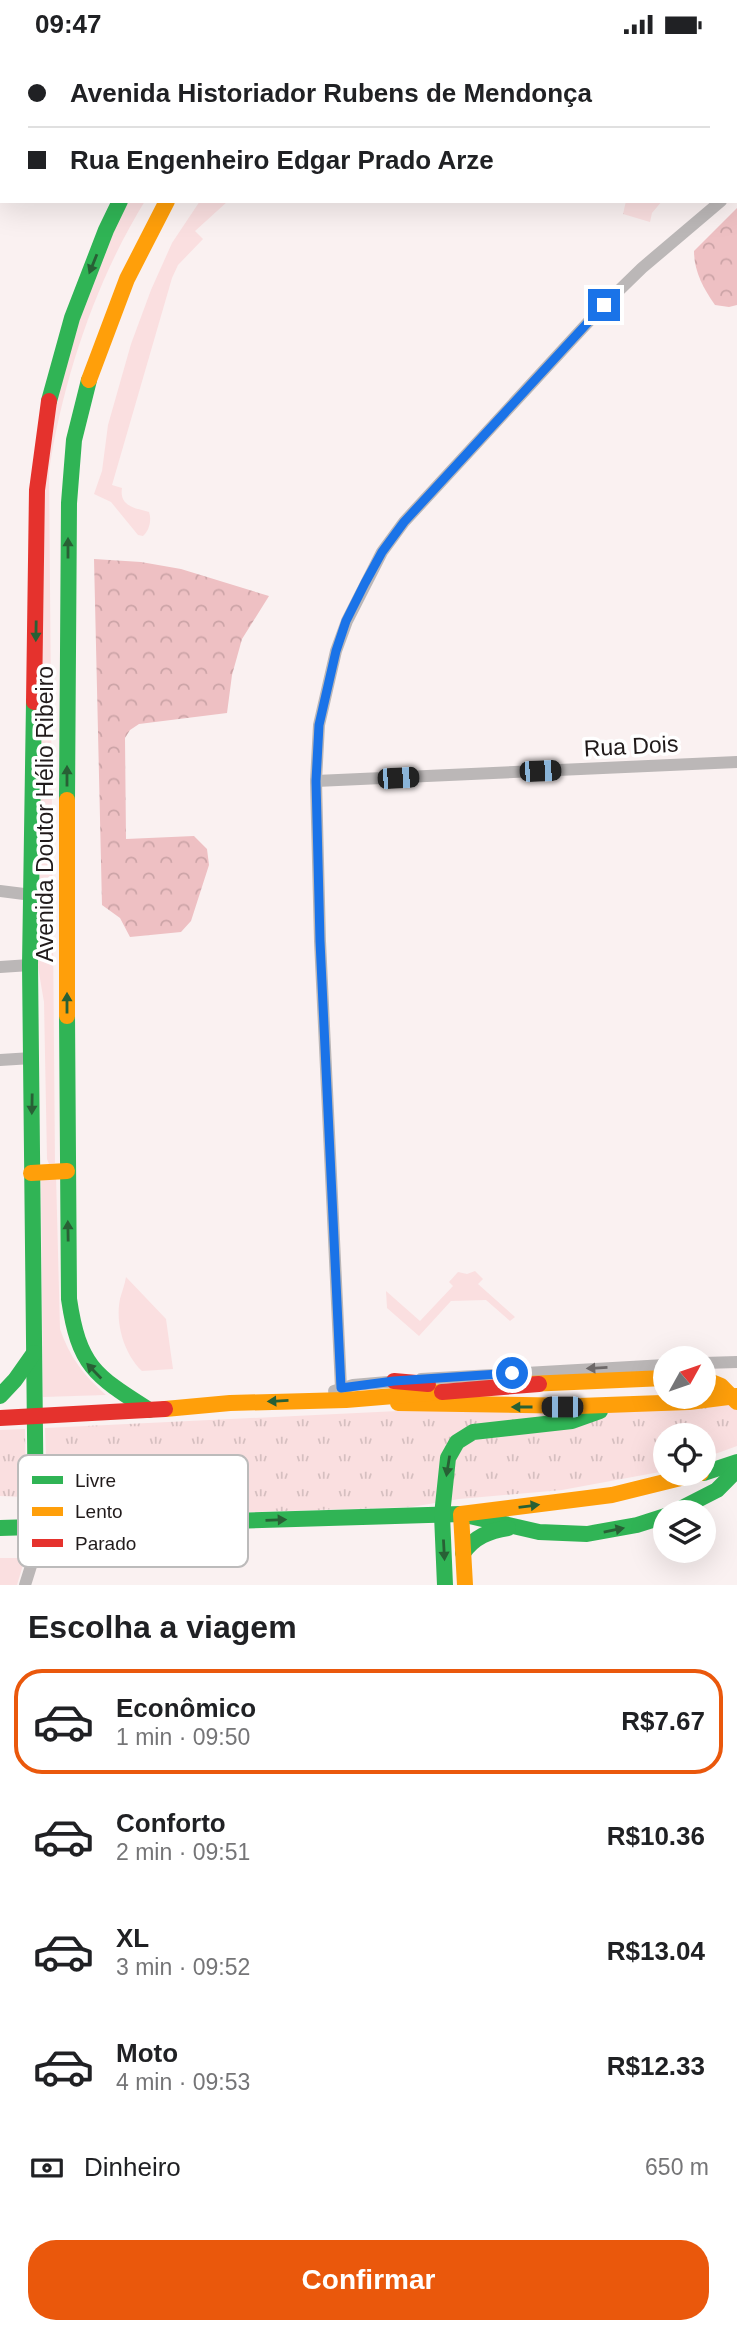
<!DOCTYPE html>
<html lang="pt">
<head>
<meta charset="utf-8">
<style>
	:root { --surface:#fff; --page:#f2f2f2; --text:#202124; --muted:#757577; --line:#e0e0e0; --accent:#ea580c }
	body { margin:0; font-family:Arial,sans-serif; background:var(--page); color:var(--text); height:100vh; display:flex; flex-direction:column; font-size:26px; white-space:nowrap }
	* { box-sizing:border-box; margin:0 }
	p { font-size:23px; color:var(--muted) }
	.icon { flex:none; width:38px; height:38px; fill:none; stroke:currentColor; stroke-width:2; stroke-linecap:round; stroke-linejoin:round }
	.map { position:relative; height:1536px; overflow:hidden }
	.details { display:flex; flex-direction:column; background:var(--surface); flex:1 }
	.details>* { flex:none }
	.guide { position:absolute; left:0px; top:0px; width:738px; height:154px; box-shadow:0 7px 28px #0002; display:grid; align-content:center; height:154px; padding:0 28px; background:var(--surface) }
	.needle { width:46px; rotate:50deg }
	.buttons { position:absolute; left:653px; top:1297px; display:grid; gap:14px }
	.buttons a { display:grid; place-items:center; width:63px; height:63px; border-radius:50%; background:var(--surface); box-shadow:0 7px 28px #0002; font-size:35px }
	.end { position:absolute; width:32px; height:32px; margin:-16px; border:9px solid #1a73e8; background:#fff; box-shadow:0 0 0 4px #fff }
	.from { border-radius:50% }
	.car { position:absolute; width:21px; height:42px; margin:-21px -10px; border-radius:9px; box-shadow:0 0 5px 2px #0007; background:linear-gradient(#222 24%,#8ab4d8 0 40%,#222 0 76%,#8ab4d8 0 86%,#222 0) }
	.guide b { display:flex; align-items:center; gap:24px; height:66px; font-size:26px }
	.guide b+b { border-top:2px solid var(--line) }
	.guide i { width:18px; height:18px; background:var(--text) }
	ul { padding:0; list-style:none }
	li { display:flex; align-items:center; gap:21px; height:105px; margin:0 14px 10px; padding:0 14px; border:4px solid transparent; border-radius:28px }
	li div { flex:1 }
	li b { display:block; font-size:26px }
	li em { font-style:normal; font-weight:800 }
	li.current { border-color:var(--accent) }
	li>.icon { width:63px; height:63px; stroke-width:1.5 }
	h2 { padding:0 28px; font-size:32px; line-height:84px }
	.pay { display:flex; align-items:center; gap:18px; height:77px; padding:0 28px; font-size:26px }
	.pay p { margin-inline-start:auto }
	.button { display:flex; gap:14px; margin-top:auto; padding:14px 28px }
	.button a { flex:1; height:80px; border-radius:28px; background:var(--accent); color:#fff; font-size:28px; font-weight:800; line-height:80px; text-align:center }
	.status { display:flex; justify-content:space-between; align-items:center; height:49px; padding:0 35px; background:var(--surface); direction:ltr }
	.status svg { height:19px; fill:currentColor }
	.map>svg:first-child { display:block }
</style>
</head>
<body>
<div class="status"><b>09:47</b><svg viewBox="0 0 49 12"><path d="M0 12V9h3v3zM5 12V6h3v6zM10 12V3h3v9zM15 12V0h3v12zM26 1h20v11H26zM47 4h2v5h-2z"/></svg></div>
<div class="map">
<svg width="737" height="1536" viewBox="0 0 737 1536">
	<defs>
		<pattern id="forest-crowns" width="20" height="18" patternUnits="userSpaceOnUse" patternTransform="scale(1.75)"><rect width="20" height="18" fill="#eec0c3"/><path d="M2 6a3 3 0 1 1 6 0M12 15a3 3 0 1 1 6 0" fill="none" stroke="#cca4a7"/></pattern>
		<pattern id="park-tufts" width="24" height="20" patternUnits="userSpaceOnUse" patternTransform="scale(1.75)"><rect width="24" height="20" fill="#fadfe0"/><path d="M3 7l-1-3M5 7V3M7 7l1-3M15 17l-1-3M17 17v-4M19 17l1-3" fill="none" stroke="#d6bfc0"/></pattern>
	</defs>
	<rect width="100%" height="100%" fill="#faf1f1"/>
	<g fill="#fadfe0">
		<path d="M120 152H145C96 231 63 330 49 422L55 1114 49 1115 47 1110 44 953 38 918 46 366Z"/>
		<path d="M200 152H228L195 182 203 190 178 216 172 229 112 436 122 439C119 457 135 459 149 463 152 471 149 482 143 487L138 486 111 453 94 445 102 422 108 376 131 295 151 241 172 194Z"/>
		<path d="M56 1126 60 1280C69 1307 84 1327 106 1346L43 1348 41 1127Z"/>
		<polygon points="475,1222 483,1230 478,1235 515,1268 510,1272 486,1251 451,1252 419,1287 387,1259 386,1242 420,1272 453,1237 449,1233 458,1223 467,1225"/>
		<path d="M126 1228 166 1270 173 1320 142 1322C124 1305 115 1274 120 1250 122 1242 125 1235 126 1228Z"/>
		<polygon points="0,1509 25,1509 17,1536 0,1536"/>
	</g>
	<g fill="url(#forest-crowns)">
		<path d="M737 159V256L729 258 715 256C703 239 694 222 694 202Z"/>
		<polygon points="94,510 141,513 181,520 269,547 242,590 232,626 227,664 139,675 130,681 125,689 126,790 194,787 207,800 209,816 191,872 181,883 130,888 120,869 102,856"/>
	</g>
	<g fill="url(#park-tufts)">
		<polygon points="626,152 662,152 652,164 650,173 623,165"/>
		<polygon points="737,1352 737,1397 704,1409 704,1386 665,1386 665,1422 562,1441 459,1450 411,1458 57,1469 48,1462 45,1379 398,1362"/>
		<polygon points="25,1380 26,1446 24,1448 0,1447 0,1381"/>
	</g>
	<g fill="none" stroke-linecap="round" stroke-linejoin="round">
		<g stroke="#bbb7b7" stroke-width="12">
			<polyline points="316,732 737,713"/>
			<polyline points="0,842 32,846"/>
			<polyline points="0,918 30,916"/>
			<polyline points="0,1011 32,1009"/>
			<polyline points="704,1314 737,1313"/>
			<polyline points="421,1330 665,1316"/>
			<polyline points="341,1339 320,892 316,732 319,676 336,602 347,572 382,503 404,473 604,256 642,219 721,152"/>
			<polyline points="334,1342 353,1336 399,1332"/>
			<polyline points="25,1536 36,1501 36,1478"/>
		</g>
		<g stroke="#30b455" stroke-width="16">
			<polyline points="49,352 72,269 106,181 120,152"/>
			<polyline points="34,653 30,916 36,1478"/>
			<polyline points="67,751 69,454 74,391 89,331"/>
			<path d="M67 967 69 1250C79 1317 94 1326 149 1361"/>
			<polyline points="0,1347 15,1331 34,1304"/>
			<polyline points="704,1424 737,1413"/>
			<polyline points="674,1463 717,1441 737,1421"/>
			<polyline points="0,1479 461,1465 539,1483 587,1485 637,1476 665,1467"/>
			<path d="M463 1504C474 1488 489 1482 508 1479"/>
			<polyline points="445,1536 442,1466 448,1409 457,1393 473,1383 572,1372 600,1362"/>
		</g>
		<g stroke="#ff9f0a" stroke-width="16">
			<polyline points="221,2 222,0"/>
			<polyline points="89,331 127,230 167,152"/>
			<polyline points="67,751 67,967"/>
			<polyline points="31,1124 67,1122"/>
			<polyline points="704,1330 721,1337 737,1353"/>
			<polyline points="528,1335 665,1329"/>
			<polyline points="398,1354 579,1357 689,1353 737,1347"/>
			<polyline points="165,1360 230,1354 346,1351 442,1343"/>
			<polyline points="465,1536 461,1465 612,1446 701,1424"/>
		</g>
		<g stroke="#e5322d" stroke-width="16">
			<polyline points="314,2 317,0"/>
			<polyline points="34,653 37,441 49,352"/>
			<polyline points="394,1332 428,1335"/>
			<polyline points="442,1343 539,1335"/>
			<polyline points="0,1369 165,1360"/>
		</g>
	</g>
	<defs><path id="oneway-solid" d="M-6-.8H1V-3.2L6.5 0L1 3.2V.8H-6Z" transform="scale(1.75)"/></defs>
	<g fill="#286035">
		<use href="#oneway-solid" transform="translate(93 215) rotate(112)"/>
		<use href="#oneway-solid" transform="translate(68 499) rotate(-90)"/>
		<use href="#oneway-solid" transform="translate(36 582) rotate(91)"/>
		<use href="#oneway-solid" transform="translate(67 727) rotate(-90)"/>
		<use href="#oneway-solid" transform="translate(67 954) rotate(-90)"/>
		<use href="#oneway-solid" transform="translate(32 1055) rotate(91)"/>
		<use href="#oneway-solid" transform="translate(68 1182) rotate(-91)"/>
		<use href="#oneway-solid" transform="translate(94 1322) rotate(-134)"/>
		<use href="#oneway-solid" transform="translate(278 1352) rotate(177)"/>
		<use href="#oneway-solid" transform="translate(522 1358) rotate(-180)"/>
		<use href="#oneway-solid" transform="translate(448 1417) rotate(99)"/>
		<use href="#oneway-solid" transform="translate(529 1457) rotate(-7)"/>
		<use href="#oneway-solid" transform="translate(276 1471) rotate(-2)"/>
		<use href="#oneway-solid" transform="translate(614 1481) rotate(-11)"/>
		<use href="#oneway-solid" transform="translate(444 1501) rotate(87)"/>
	</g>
	<use fill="#6e6969" href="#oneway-solid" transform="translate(597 1319) rotate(177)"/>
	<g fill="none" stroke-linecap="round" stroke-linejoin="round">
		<polyline stroke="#1a73e8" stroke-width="9" points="512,1324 394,1332 341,1339 320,892 316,732 319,676 336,602 346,572 365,534 382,503 404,473 604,256"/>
	</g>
	<g text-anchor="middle" stroke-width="7" stroke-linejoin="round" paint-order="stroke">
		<g font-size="23" fill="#211b1b" stroke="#fff">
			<text transform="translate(631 697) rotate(-3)" y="8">Rua Dois</text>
			<text transform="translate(45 765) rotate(-90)" y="8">Avenida Doutor Hélio Ribeiro</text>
		</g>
	</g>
	<rect x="18" y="1406" width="230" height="112" rx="10" fill="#fff" stroke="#bcbbbb" stroke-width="2"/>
	<rect x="32" y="1427" width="31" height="8" fill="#30b455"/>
	<rect x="32" y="1458" width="31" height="9" fill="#ff9f0a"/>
	<rect x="32" y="1490" width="31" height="8" fill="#e5322d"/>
	<g font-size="19" fill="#211b1b">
		<text x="75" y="1438">Livre</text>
		<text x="75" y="1469">Lento</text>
		<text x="75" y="1501">Parado</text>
	</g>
</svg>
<div class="buttons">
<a><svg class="needle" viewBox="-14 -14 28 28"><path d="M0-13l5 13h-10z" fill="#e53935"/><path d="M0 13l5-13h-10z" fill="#757577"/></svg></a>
<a><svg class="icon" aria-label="locate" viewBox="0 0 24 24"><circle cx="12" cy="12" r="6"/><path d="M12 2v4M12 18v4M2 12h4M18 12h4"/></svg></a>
<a><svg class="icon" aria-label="layers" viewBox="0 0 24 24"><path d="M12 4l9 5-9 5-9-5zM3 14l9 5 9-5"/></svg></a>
</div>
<i class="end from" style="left:512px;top:1324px"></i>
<i class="end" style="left:604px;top:256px"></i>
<i class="car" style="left:540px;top:722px;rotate:88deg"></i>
<i class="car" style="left:398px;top:729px;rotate:87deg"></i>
<i class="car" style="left:562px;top:1358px;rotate:270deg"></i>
<div class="guide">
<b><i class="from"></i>Avenida Historiador Rubens de Mendonça</b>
<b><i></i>Rua Engenheiro Edgar Prado Arze</b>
</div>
</div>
<section class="details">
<h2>Escolha a viagem</h2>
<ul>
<li class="current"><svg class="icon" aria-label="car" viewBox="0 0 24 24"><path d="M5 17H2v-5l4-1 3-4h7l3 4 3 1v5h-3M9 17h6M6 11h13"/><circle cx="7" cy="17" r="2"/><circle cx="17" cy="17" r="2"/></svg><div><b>Econômico</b><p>1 min · 09:50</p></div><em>R$7.67</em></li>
<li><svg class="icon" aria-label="car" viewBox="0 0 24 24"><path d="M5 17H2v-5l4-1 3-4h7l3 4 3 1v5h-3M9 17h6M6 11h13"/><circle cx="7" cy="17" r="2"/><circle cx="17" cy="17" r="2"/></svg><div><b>Conforto</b><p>2 min · 09:51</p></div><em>R$10.36</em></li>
<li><svg class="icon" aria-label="car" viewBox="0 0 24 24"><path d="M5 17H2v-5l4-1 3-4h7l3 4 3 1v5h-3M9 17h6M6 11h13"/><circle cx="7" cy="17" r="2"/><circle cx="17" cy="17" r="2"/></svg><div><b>XL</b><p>3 min · 09:52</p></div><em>R$13.04</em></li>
<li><svg class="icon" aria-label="car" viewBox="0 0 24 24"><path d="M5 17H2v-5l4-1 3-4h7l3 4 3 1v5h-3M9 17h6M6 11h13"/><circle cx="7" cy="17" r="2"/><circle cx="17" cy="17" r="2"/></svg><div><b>Moto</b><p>4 min · 09:53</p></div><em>R$12.33</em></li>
</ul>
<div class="pay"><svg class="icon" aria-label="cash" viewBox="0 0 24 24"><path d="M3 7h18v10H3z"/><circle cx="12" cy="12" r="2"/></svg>Dinheiro<p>650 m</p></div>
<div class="button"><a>Confirmar</a></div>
</section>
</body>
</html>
